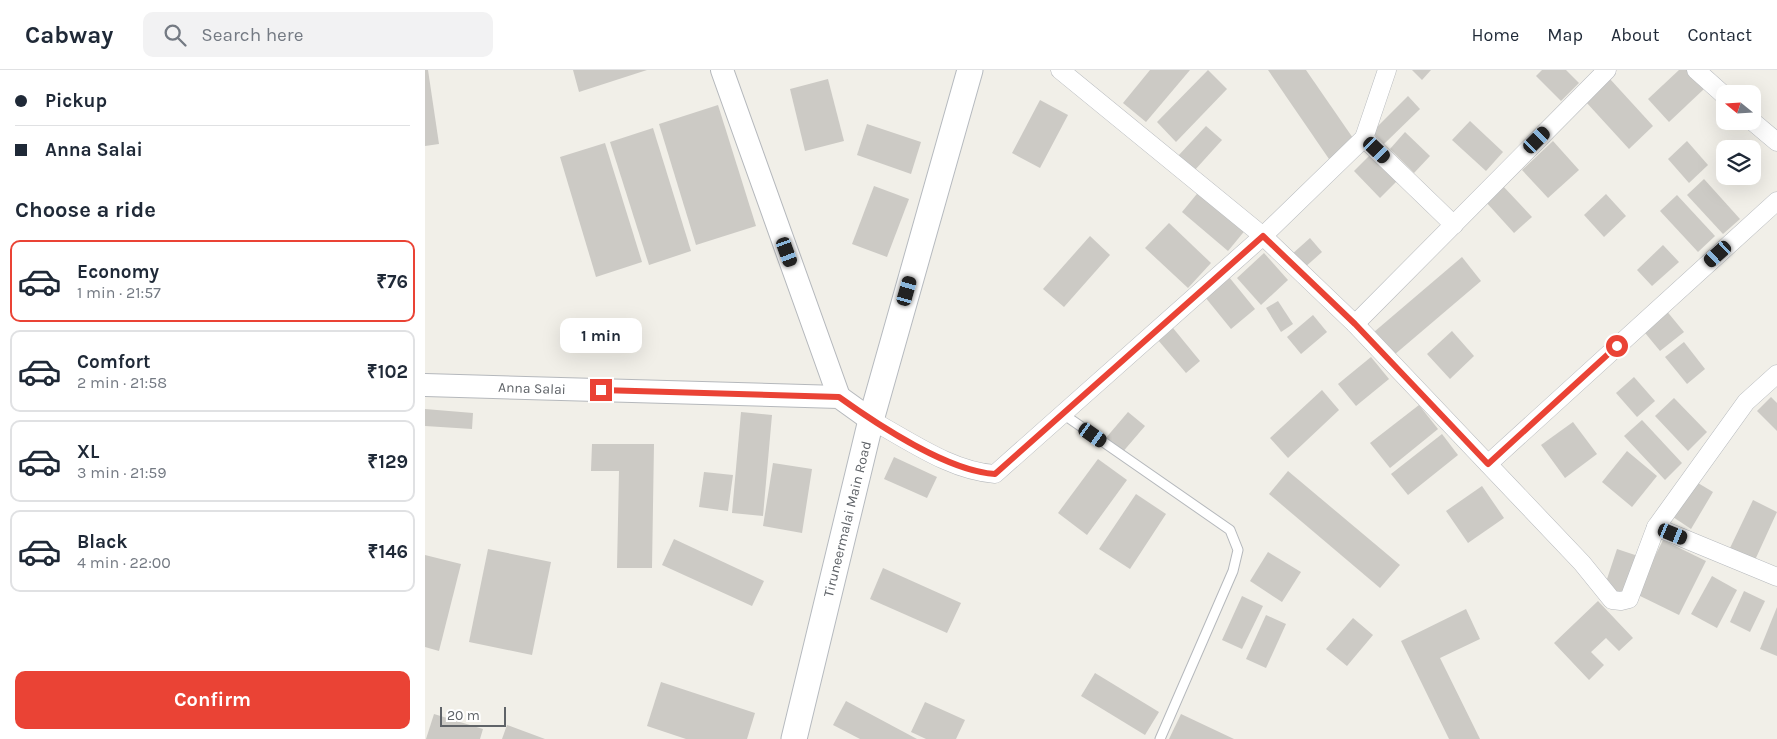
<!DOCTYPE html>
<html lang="en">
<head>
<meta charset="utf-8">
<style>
	:root { --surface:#fff; --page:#f2f2f3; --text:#1f2937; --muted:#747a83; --line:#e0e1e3; --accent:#ea4335 }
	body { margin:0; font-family:Karla,sans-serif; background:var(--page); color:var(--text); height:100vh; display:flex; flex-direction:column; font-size:19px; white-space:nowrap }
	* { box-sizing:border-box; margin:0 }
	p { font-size:16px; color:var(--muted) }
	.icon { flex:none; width:28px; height:28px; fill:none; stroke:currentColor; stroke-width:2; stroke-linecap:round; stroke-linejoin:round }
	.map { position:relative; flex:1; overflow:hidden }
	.panel { display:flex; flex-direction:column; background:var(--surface); width:425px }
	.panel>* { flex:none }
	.guide { display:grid; align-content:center; height:110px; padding:0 15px; background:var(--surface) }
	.needle { width:32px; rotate:288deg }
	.buttons { position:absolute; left:1291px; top:15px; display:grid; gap:10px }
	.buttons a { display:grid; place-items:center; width:45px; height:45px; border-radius:10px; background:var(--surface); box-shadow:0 5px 20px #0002; font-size:25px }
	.scale { position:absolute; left:15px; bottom:12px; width:66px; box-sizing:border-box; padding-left:5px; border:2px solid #5f6368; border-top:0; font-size:14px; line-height:18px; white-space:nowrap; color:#5f6368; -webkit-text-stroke:4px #fff; paint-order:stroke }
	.end { position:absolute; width:22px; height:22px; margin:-11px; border:6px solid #ea4335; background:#fff; box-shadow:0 0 0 2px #fff }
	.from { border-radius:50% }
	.bubble { position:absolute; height:35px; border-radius:10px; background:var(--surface); box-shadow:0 5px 20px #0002; font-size:16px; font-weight:700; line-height:35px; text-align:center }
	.car { position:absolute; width:15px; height:30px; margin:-15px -8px; border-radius:6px; box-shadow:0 0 4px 1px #0007; background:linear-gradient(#222 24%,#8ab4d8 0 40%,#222 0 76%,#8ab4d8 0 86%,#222 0) }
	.guide b { display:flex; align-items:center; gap:18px; height:48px; font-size:19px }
	.guide b+b { border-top:1px solid var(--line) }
	.guide i { width:12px; height:12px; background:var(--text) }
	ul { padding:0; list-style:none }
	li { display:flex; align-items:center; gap:15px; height:82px; margin:0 10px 8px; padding:0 5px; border:2px solid var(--line); border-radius:10px }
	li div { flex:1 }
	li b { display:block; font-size:19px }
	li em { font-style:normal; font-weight:700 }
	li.on { border-color:var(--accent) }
	li>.icon { width:45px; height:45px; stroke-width:1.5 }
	h2 { padding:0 15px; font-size:22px; line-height:60px }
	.cta { display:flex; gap:10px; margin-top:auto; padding:10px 15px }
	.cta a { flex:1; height:58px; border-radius:10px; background:var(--accent); color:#fff; font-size:20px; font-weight:700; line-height:58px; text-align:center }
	header { display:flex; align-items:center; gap:30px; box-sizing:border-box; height:70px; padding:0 25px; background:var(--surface); border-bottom:1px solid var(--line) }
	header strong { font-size:24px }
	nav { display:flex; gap:28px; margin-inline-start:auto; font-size:18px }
	.search { width:350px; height:45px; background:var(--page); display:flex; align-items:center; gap:12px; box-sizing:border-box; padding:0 18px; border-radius:10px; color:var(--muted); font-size:19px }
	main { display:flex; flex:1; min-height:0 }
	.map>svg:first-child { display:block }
</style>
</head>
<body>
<header>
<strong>Cabway</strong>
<div class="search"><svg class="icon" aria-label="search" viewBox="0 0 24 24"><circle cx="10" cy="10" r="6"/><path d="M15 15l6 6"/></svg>Search here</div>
<nav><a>Home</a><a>Map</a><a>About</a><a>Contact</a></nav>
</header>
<main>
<section class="panel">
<div class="guide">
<b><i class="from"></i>Pickup</b>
<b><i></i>Anna Salai</b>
</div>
<h2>Choose a ride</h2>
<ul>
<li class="on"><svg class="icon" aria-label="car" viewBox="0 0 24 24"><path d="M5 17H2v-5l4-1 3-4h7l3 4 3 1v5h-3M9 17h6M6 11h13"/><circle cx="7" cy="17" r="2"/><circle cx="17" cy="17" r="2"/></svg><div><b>Economy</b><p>1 min · 21:57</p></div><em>₹76</em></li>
<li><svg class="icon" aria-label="car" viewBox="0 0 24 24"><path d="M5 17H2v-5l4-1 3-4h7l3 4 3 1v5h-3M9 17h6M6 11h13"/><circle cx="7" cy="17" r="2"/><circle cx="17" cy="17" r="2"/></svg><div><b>Comfort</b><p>2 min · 21:58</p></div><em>₹102</em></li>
<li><svg class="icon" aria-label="car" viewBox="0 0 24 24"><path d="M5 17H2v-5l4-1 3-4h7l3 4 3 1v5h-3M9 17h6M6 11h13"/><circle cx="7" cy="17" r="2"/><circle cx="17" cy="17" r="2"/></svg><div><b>XL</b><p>3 min · 21:59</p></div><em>₹129</em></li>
<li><svg class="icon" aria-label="car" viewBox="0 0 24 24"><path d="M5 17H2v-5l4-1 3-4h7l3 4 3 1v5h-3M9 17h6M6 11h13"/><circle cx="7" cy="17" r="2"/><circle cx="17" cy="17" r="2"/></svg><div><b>Black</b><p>4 min · 22:00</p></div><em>₹146</em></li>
</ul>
<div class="cta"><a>Confirm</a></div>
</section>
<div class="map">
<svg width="1352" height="669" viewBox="0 0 1352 669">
	<rect width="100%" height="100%" fill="#f1efe8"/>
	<g fill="#cccac5">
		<polygon points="0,0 3,0 14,74 0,76"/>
		<polygon points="148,0 222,0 154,22"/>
		<polygon points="725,0 765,0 721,52 698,33"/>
		<polygon points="783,0 802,19 751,72 732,52"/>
		<polygon points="843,0 881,0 930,71 904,89"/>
		<polygon points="987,0 1006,0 997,10"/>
		<polygon points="1117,0 1141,0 1154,13 1136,31 1111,6"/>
		<polygon points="1254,0 1262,0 1279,19 1244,52 1223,29"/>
		<polygon points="403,9 419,71 380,81 365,19"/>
		<polygon points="1185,9 1228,56 1204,79 1161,32"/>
		<polygon points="983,26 995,39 959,74 947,62"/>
		<polygon points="615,30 643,45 615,98 587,83"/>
		<polygon points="293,35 331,156 271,175 234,54"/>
		<polygon points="1045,51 1078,82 1061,101 1027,70"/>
		<polygon points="442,54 496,72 486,104 432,85"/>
		<polygon points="781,56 797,70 769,101 753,86"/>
		<polygon points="228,58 266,181 224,195 185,72"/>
		<polygon points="980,62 1005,86 989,103 965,79"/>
		<polygon points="1128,71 1154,100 1123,128 1097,100"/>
		<polygon points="1262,71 1283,95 1264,113 1243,89"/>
		<polygon points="180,73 217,192 171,207 135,87"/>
		<polygon points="948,82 974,109 955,128 929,101"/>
		<polygon points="1279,109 1315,149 1298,164 1262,125"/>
		<polygon points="1077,115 1107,147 1089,163 1060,131"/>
		<polygon points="449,116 484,129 462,187 427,174"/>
		<polygon points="776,119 822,158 803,181 757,142"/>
		<polygon points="1181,124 1201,146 1179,167 1159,145"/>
		<polygon points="1252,125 1290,166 1273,182 1235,141"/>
		<polygon points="744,153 786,193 763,218 720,178"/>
		<polygon points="665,166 685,185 639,237 618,219"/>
		<polygon points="885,168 897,182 878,199 866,185"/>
		<polygon points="1238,175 1254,192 1227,216 1212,200"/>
		<polygon points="839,183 863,210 836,235 812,208"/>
		<polygon points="1037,187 1056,211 969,285 949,262"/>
		<polygon points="804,207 830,239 806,259 780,227"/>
		<polygon points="853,231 868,254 856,262 841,238"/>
		<polygon points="1240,239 1259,262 1235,281 1216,258"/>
		<polygon points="888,245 902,262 876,284 862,267"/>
		<polygon points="748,258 775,291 761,303 733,270"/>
		<polygon points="1027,261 1049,286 1025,309 1002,284"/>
		<polygon points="1259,272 1280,299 1262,314 1240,287"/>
		<polygon points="946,287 964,309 931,336 913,314"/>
		<polygon points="1209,307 1230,331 1212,347 1191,323"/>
		<polygon points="897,320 914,340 863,388 845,368"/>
		<polygon points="1346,327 1352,333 1352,361 1332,341"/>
		<polygon points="1249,328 1282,362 1263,381 1230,346"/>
		<polygon points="994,335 1013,359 965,398 945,373"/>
		<polygon points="0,339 48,343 47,359 0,356"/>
		<polygon points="316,342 347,345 338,446 307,443"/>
		<polygon points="703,342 720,356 696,384 680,369"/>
		<polygon points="1217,350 1257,393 1240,410 1199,366"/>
		<polygon points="1148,352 1172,384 1140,408 1116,375"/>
		<polygon points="1017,364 1033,385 983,425 966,404"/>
		<polygon points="167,374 229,374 227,498 192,498 194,401 166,401"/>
		<polygon points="1202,381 1232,406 1207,437 1177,412"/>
		<polygon points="469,387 512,407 502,428 459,409"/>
		<polygon points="673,389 702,410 662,465 633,443"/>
		<polygon points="348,393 387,399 377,463 338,456"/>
		<polygon points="863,401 975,495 955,518 844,424"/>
		<polygon points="279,402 308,405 303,441 274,437"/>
		<polygon points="1268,410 1288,422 1266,459 1245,445"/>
		<polygon points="1057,416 1079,448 1043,473 1021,441"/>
		<polygon points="711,424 741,444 705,499 674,479"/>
		<polygon points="1328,430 1352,442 1330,490 1305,478"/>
		<polygon points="249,469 339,511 327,536 237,495"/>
		<polygon points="1238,470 1281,491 1254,545 1211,524"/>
		<polygon points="63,479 126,492 107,585 44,572"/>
		<polygon points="1192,479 1216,487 1203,526 1179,518"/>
		<polygon points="843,482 876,502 857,532 825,511"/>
		<polygon points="0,485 36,494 14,581 0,577"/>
		<polygon points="458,498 536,533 522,563 445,529"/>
		<polygon points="1287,506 1312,520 1292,558 1266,544"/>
		<polygon points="1319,521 1340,531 1325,562 1305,552"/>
		<polygon points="817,526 838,536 817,579 797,570"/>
		<polygon points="1173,531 1208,568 1194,581 1181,568 1166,582 1179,595 1164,610 1129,573"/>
		<polygon points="1352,537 1352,586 1335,579"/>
		<polygon points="1041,539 1055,569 1015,588 1055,669 1024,669 976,571"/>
		<polygon points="841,545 861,554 841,598 821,589"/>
		<polygon points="928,548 948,565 922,596 901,579"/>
		<polygon points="670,603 734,642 720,665 656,626"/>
		<polygon points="236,612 330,643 322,669 261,669 222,656"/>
		<polygon points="421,631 492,669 435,669 408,655"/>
		<polygon points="500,632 540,650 531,669 501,669 486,662"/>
		<polygon points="9,644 58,659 55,669 1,669"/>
		<polygon points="756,644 809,669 744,669"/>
		<polygon points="82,655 120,669 77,669"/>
	</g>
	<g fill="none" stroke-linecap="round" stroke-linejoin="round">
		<g stroke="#b5b8bc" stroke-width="11">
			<polyline id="service" points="638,344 805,460 813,480 808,501 735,669"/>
		</g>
		<g stroke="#b5b8bc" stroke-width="19">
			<g id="minor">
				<polyline points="635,0 838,166 930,254 1157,493 1187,530 1196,531 1204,529 1231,457"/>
				<polyline points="962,0 939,68 1029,155"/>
				<polyline points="1271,0 1300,26"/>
				<polyline points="1327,51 1352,72"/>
				<polyline points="930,254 1182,0"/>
				<polyline points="1352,304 1321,332 1231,457 1352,507"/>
				<path d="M446 350C485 371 526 401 570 404L838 166 939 68"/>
				<polyline points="1063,394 1352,131"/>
			</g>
		</g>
		<g stroke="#b5b8bc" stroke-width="24">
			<g id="tertiary">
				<polyline points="297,0 414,327"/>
				<polyline points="0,315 414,327 446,350"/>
			</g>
		</g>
		<g stroke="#b6babf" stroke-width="27">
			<polyline id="secondary" points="369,669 446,350 545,0"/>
		</g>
		<use href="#service" stroke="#fff" stroke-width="9"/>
		<use href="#minor" stroke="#fff" stroke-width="18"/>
		<use href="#tertiary" stroke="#fff" stroke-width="22"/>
		<use href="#secondary" stroke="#fff" stroke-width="25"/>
	</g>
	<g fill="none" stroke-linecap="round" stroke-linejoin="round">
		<path stroke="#ea4335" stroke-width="6" d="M176 320 414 327C453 355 523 401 570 404L838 166 930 254 1063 394 1192 276"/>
	</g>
	<g text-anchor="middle" stroke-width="4.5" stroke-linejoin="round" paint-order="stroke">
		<g font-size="14" fill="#5f6368" stroke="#fff">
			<text transform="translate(107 318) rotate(2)" y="5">Anna Salai</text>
			<text transform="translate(422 449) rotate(-76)" y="5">Tiruneermalai Main Road</text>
		</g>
	</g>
</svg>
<div class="buttons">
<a><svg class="needle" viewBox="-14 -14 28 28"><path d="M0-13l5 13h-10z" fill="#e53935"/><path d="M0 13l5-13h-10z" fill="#747a83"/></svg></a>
<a><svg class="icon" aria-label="layers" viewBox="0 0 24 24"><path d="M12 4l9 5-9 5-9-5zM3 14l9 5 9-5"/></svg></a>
</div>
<div class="scale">20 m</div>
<i class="end from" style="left:1192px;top:276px"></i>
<i class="end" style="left:176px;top:320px"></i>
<div class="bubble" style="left:135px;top:248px;width:82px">1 min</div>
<i class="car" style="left:1112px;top:70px;rotate:45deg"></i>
<i class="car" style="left:952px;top:80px;rotate:134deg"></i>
<i class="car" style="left:362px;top:182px;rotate:160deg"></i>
<i class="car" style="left:1293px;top:184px;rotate:228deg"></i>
<i class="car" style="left:482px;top:221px;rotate:16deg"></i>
<i class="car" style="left:668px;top:365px;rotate:125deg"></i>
<i class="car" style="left:1248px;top:464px;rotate:112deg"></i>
</div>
</main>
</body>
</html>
